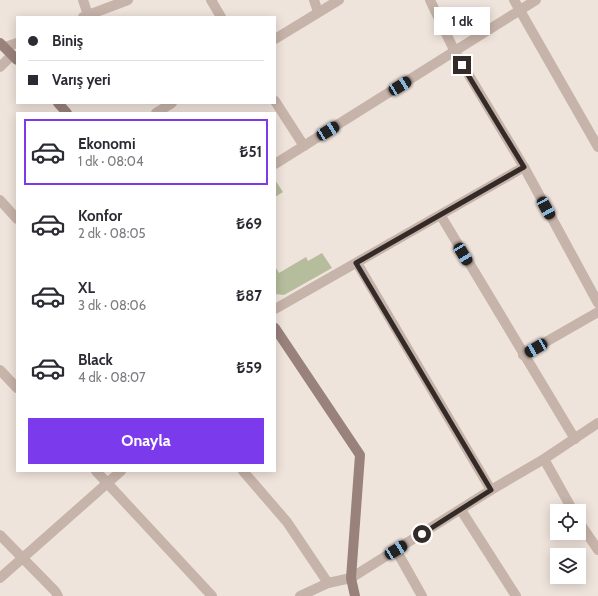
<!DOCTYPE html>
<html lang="tr">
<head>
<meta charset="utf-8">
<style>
	:root { --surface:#fff; --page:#f2f2f3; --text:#2b2b33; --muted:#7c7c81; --line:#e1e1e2; --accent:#7c3aed }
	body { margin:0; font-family:Cabin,sans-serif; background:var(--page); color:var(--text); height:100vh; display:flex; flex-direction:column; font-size:15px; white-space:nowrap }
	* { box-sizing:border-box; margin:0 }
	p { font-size:13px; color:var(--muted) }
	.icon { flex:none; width:22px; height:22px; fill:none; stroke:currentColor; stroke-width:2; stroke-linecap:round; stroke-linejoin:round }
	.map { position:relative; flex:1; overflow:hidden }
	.side { position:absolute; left:16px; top:112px; width:260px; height:360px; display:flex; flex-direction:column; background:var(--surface); border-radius:0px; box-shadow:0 2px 10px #0003 }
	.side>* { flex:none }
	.hud { position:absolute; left:16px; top:16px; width:260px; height:88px; border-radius:0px; box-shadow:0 2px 10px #0003; display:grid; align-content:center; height:88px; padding:0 12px; background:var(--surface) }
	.buttons { position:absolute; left:550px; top:504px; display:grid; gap:8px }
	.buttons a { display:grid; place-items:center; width:36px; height:36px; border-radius:0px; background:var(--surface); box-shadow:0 2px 10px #0003; font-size:20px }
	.end { position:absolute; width:18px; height:18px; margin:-9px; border:5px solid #342b28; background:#fff; box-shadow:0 0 0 2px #fff }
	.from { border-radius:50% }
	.bubble { position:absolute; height:28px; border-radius:0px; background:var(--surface); box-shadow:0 2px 10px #0003; font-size:13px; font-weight:700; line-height:28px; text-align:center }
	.car { position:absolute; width:12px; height:24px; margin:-12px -6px; border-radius:5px; box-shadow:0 0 3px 1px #0007; background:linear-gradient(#222 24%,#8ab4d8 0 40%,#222 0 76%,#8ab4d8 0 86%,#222 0) }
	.hud b { display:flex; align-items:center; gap:14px; height:38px; font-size:15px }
	.hud b+b { border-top:1px solid var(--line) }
	.hud i { width:10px; height:10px; background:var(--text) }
	ul { padding:7px 0 0; list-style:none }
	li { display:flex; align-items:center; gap:12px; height:66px; margin:0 8px 6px; padding:0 4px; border:2px solid transparent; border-radius:0px }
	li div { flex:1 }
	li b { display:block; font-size:15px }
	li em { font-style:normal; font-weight:700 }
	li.selected { border-color:var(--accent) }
	li>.icon { width:36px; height:36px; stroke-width:1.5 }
	.button { display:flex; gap:8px; margin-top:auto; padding:8px 12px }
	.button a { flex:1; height:46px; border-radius:0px; background:var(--accent); color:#fff; font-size:16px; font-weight:700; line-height:46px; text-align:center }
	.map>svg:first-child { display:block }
</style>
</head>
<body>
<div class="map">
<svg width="598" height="596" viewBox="0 0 598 596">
	<rect width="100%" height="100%" fill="#efe4dc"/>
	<g fill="#b6bd9d">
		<polygon points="275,180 283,192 275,197"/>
		<polygon points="322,253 332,268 284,295 275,294 275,266 279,273 306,257 308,261"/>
	</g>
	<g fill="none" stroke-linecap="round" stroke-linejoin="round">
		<g stroke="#c6b3a9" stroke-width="10">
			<polyline points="83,0 88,15"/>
			<polyline points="211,0 221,17"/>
			<polyline points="314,0 318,12"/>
			<polyline points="430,0 455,52 524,167 598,303"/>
			<polyline points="514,0 598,147"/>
			<polyline points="83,17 128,0"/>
			<polyline points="275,39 339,0"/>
			<polyline points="5,47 17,43"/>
			<polyline points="0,67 12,55"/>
			<polyline points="275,101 304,146"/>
			<polyline points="156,113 172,103"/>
			<polyline points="275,164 536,0"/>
			<polyline points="0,200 17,219"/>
			<polyline points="441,216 575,439"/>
			<polyline points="357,263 491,490"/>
			<polyline points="275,309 524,167"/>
			<polyline points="523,355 598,312"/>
			<polyline points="0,370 17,388"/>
			<polyline points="544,459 573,511"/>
			<polyline points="96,471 212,596"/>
			<polyline points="243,471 287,522 328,583"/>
			<polyline points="461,510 516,596"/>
			<polyline points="579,522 598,550"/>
			<polyline points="0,535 55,591 58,596"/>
			<polyline points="396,550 422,596"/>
			<polyline points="0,578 121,471"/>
			<polyline points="300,596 328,583 351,578 491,490 544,459 598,423"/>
		</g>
		<g stroke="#99827b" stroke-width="10">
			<polyline points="0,43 17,60"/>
			<polyline points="58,103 67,113"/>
			<polyline points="275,328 360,455 351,578 355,596"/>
		</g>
	</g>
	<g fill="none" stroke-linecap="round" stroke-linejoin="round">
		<polyline stroke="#342b28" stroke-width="5" points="422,534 491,490 356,263 524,167 462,65"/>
	</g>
</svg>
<div class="buttons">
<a><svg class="icon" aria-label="locate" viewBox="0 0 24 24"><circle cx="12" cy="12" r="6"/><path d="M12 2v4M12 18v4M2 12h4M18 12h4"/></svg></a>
<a><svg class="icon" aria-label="layers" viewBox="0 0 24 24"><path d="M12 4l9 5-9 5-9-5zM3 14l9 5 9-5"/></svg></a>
</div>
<i class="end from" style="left:422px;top:534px"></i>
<i class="end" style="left:462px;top:65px"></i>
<div class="bubble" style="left:434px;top:7px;width:56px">1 dk</div>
<i class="car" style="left:400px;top:86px;rotate:58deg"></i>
<i class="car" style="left:328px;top:131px;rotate:58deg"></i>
<i class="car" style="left:546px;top:208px;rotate:151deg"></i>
<i class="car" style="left:463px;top:254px;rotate:149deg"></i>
<i class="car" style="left:536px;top:348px;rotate:240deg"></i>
<i class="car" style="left:396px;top:550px;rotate:58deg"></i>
<div class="hud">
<b><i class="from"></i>Biniş</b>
<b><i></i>Varış yeri</b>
</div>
<section class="side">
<ul>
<li class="selected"><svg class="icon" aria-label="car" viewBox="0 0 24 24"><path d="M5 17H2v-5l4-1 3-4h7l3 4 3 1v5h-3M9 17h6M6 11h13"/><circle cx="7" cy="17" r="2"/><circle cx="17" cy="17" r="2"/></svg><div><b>Ekonomi</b><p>1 dk · 08:04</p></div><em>₺51</em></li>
<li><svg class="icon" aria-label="car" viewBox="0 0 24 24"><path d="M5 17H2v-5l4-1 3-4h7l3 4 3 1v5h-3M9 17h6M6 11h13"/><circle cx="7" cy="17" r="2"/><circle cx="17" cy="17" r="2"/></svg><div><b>Konfor</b><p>2 dk · 08:05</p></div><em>₺69</em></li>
<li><svg class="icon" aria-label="car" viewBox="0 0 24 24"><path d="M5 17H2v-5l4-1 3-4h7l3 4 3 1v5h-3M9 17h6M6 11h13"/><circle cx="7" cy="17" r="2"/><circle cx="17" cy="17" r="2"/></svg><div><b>XL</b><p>3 dk · 08:06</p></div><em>₺87</em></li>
<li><svg class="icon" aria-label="car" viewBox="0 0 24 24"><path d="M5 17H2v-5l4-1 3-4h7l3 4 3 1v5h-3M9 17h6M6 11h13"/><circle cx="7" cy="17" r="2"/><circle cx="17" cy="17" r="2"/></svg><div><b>Black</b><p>4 dk · 08:07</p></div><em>₺59</em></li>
</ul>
<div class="button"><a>Onayla</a></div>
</section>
</div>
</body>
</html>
